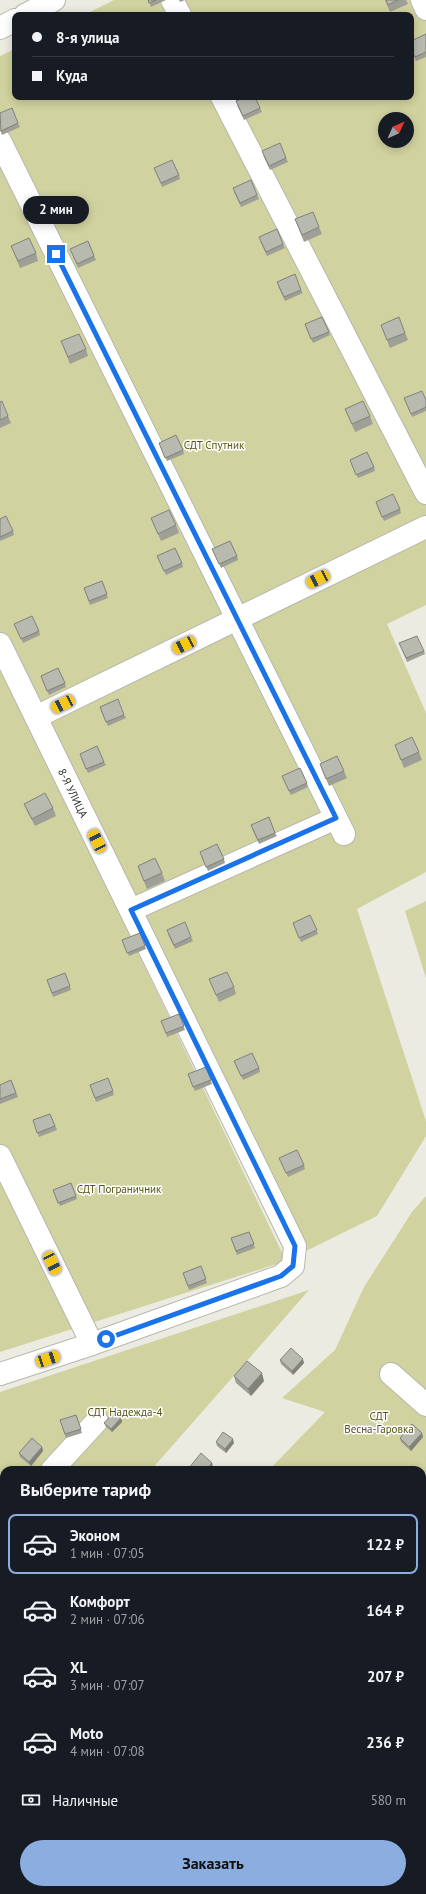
<!DOCTYPE html>
<html lang="ru">
<head>
<meta charset="utf-8">
<style>
	:root { --surface:#171b24; --page:#242831; --text:#f1f3f6; --muted:#9ea1a6; --line:#363941; --accent:#8baddf }
	body { margin:0; font-family:"PT Sans",sans-serif; background:var(--page); color:var(--text); height:100vh; display:flex; flex-direction:column; font-size:15px; white-space:nowrap }
	* { box-sizing:border-box; margin:0 }
	p { font-size:13px; color:var(--muted) }
	.icon { flex:none; width:22px; height:22px; fill:none; stroke:currentColor; stroke-width:2; stroke-linecap:round; stroke-linejoin:round }
	.map { position:relative; flex:1; overflow:hidden }
	.panel { position:absolute; left:0px; top:1466px; width:426px; height:428px; display:flex; flex-direction:column; background:var(--surface); border-radius:12px 12px 0 0; box-shadow:0 2px 10px #0003 }
	.panel>* { flex:none }
	.guide { position:absolute; left:12px; top:12px; width:402px; height:88px; border-radius:8px; box-shadow:0 2px 10px #0003; display:grid; align-content:center; height:88px; padding:0 20px; background:var(--surface) }
	.needle { width:26px; rotate:45deg }
	.controls { position:absolute; left:378px; top:112px; display:grid; gap:8px }
	.controls a { display:grid; place-items:center; width:36px; height:36px; border-radius:50%; background:var(--surface); box-shadow:0 2px 10px #0003; font-size:20px }
	.end { position:absolute; width:18px; height:18px; margin:-9px; border:5px solid #1a73e8; background:#fff; box-shadow:0 0 0 2px #fff }
	.from { border-radius:50% }
	.bubble { position:absolute; height:28px; border-radius:14px; background:var(--surface); box-shadow:0 2px 10px #0003; font-size:13px; font-weight:800; line-height:28px; text-align:center }
	.car { position:absolute; width:12px; height:24px; margin:-12px -6px; border-radius:5px; box-shadow:0 0 3px 1px #0007; background:linear-gradient(#f5c518 24%,#345 0 40%,#f5c518 0 76%,#345 0 86%,#f5c518 0) }
	.guide b { display:flex; align-items:center; gap:14px; height:38px; font-size:15px }
	.guide b+b { border-top:1px solid var(--line) }
	.guide i { width:10px; height:10px; background:var(--text) }
	ul { padding:0; list-style:none }
	li { display:flex; align-items:center; gap:12px; height:60px; margin:0 8px 6px; padding:0 12px; border:2px solid transparent; border-radius:8px }
	li div { flex:1 }
	li b { display:block; font-size:15px }
	li em { font-style:normal; font-weight:800 }
	li.current { border-color:var(--accent) }
	li>.icon { width:36px; height:36px; stroke-width:1.5 }
	h2 { padding:0 20px; font-size:18px; line-height:48px }
	.pay { display:flex; align-items:center; gap:10px; height:44px; padding:0 20px; font-size:15px }
	.pay p { margin-inline-start:auto }
	.button { display:flex; gap:8px; margin-top:auto; padding:8px 20px }
	.button a { flex:1; height:46px; border-radius:24px; background:var(--accent); color:#111; font-size:16px; font-weight:800; line-height:46px; text-align:center }
	.map>svg:first-child { display:block }
</style>
</head>
<body>
<div class="map">
<svg width="426" height="1894" viewBox="0 0 426 1894">
	<rect width="100%" height="100%" fill="#ebebe1"/>
	<g fill="#d0d29f" fill-rule="evenodd">
		<path d="M114 0H426V605L387 624 426 713V872L357 909 426 1121V1136L377 1216 302 1253 0 635V56L15 49V97H411V15H84ZM385 119H407V141H385Z"/>
		<polygon points="0,665 286,1261 0,1352"/>
		<polygon points="426,901 426,978 405,911"/>
		<polygon points="426,1196 426,1894 0,1894 0,1886 4,1883 4,1890 422,1890 422,1470 269,1470 325,1412 282,1398 335,1350 364,1287 412,1212"/>
		<polygon points="309,1290 151,1470 4,1470 4,1637 0,1642 0,1392"/>
		<rect x="0" y="1740" width="4" height="114"/>
	</g>
	<g fill="none" stroke-linecap="round" stroke-linejoin="round">
		<g stroke="#b6b7ad" stroke-width="24">
			<g id="minor">
				<polyline points="172,0 180,15"/>
				<polyline points="422,0 426,9"/>
				<polyline points="25,15 54,0"/>
				<polyline points="0,28 15,20"/>
				<polyline points="222,97 426,493"/>
				<polyline points="0,141 344,834"/>
				<polyline points="0,644 295,1246 293,1266 281,1276 92,1344 0,1374"/>
				<polyline points="36,717 426,527"/>
				<polyline points="131,910 336,818"/>
				<polyline points="0,1156 92,1344"/>
				<polyline points="391,1374 426,1405"/>
				<polyline points="52,1470 97,1421"/>
				<polyline points="0,1525 4,1521"/>
				<polyline points="422,1697 426,1701"/>
				<polyline points="422,1735 426,1734"/>
				<polyline points="422,1834 426,1834"/>
				<polyline points="0,1860 4,1860"/>
				<polyline points="97,1890 99,1894"/>
				<polyline points="334,1890 336,1894"/>
			</g>
		</g>
		<use href="#minor" stroke="#fff" stroke-width="22"/>
	</g>
	<g fill="#9e9f96">
		<polygon points="148,0 166,0 151,7"/>
		<polygon points="179,0 185,0 180,2"/>
		<polygon points="385,0 406,0 408,4 390,12"/>
		<polygon points="426,34 426,57 416,61 411,49"/>
		<polygon points="237,105 260,108 262,112 244,120"/>
		<polygon points="18,123 20,127 2,135 0,130"/>
		<polygon points="263,155 286,158 288,162 270,170"/>
		<polygon points="156,172 179,175 180,179 162,187"/>
		<polygon points="234,192 257,195 259,199 241,207"/>
		<polygon points="295,219 319,227 322,234 304,242"/>
		<polygon points="88,241 96,260 78,268 70,249"/>
		<polygon points="260,241 283,244 285,248 267,256"/>
		<polygon points="11,246 36,253 38,261 20,268"/>
		<polygon points="278,286 301,290 303,293 285,301"/>
		<polygon points="381,325 405,333 408,340 390,348"/>
		<polygon points="306,328 329,332 330,335 313,343"/>
		<polygon points="61,341 86,349 88,356 70,364"/>
		<polygon points="426,400 426,411 412,417 406,402"/>
		<polygon points="0,402 8,416 11,423 0,428"/>
		<polygon points="345,409 370,416 373,424 355,432"/>
		<polygon points="160,446 183,450 184,454 167,461"/>
		<polygon points="351,463 374,467 375,471 358,478"/>
		<polygon points="377,506 400,509 401,513 384,521"/>
		<polygon points="151,518 176,525 179,533 161,541"/>
		<polygon points="0,519 13,531 14,535 0,541"/>
		<polygon points="214,553 237,556 238,560 221,568"/>
		<polygon points="159,560 182,563 183,567 166,575"/>
		<polygon points="102,581 108,598 90,605 84,588"/>
		<polygon points="16,627 39,631 40,635 23,643"/>
		<polygon points="401,647 424,651 425,654 407,662"/>
		<polygon points="42,680 65,683 66,687 49,695"/>
		<polygon points="101,711 124,715 126,718 108,726"/>
		<polygon points="395,745 419,752 422,760 404,768"/>
		<polygon points="81,758 104,762 106,765 88,773"/>
		<polygon points="320,764 344,771 347,778 329,786"/>
		<polygon points="284,780 307,783 308,787 291,795"/>
		<polygon points="24,804 53,808 56,816 35,826 27,811"/>
		<polygon points="252,829 275,833 277,836 259,844"/>
		<polygon points="201,856 224,859 225,863 208,871"/>
		<polygon points="138,866 162,873 165,881 147,889"/>
		<polygon points="310,915 318,934 301,942 293,923"/>
		<polygon points="140,933 146,949 129,956 122,940"/>
		<polygon points="168,934 191,937 193,941 175,949"/>
		<polygon points="65,973 71,990 53,997 47,980"/>
		<polygon points="209,979 234,987 236,994 219,1002"/>
		<polygon points="179,1014 185,1030 167,1037 161,1021"/>
		<polygon points="236,1065 259,1068 260,1072 243,1080"/>
		<polygon points="206,1067 212,1084 195,1091 188,1074"/>
		<polygon points="108,1078 114,1095 96,1102 90,1085"/>
		<polygon points="11,1080 18,1097 0,1104 0,1085"/>
		<polygon points="50,1114 57,1130 39,1137 33,1120"/>
		<polygon points="281,1162 304,1165 305,1169 288,1177"/>
		<polygon points="71,1183 77,1199 60,1206 53,1190"/>
		<polygon points="249,1232 255,1248 237,1255 231,1238"/>
		<polygon points="201,1266 207,1283 189,1290 183,1273"/>
		<polygon points="280,1360 304,1363 293,1375 281,1364"/>
		<polygon points="234,1376 264,1381 251,1396 236,1383"/>
		<polygon points="76,1415 82,1433 66,1438 60,1420"/>
		<polygon points="121,1418 122,1422 112,1432 106,1427 104,1423"/>
		<polygon points="423,1437 411,1451 401,1442 400,1438"/>
		<polygon points="216,1442 234,1443 226,1453 217,1446"/>
		<polygon points="42,1447 43,1451 31,1466 20,1457 19,1453"/>
		<polygon points="4,1481 4,1495 0,1491 0,1487"/>
		<polygon points="426,1657 426,1687 422,1683 422,1662"/>
	</g>
	<g fill="#81827a">
		<polygon points="303,1359 304,1363 293,1375 292,1371"/>
		<polygon points="262,1373 264,1381 251,1396 248,1389"/>
		<polygon points="121,1418 122,1422 112,1432 111,1429"/>
		<polygon points="422,1433 423,1437 411,1451 409,1447"/>
		<polygon points="233,1439 234,1443 226,1453 225,1449"/>
		<polygon points="42,1447 43,1451 31,1466 29,1462"/>
		<polygon points="212,1463 213,1467 211,1470 206,1470"/>
	</g>
	<g fill="#b8b9af" stroke="#81827a">
		<polygon points="148,0 156,0 149,3"/>
		<polygon points="386,0 398,0 388,5"/>
		<polygon points="426,34 426,52 415,57 411,49 411,41"/>
		<polygon points="245,97 255,97 260,108 243,116 236,101"/>
		<polygon points="12,108 18,123 1,131 0,113"/>
		<polygon points="280,143 286,158 269,166 262,151"/>
		<polygon points="172,160 179,175 161,183 154,168"/>
		<polygon points="251,180 257,195 240,203 233,188"/>
		<polygon points="313,212 319,227 302,235 295,219"/>
		<polygon points="277,229 283,244 266,252 259,237"/>
		<polygon points="29,238 36,253 18,261 11,246"/>
		<polygon points="88,241 94,256 77,264 70,249"/>
		<polygon points="295,274 301,290 284,297 277,282"/>
		<polygon points="322,317 329,332 311,339 305,324"/>
		<polygon points="399,317 405,333 387,340 381,325"/>
		<polygon points="79,334 86,349 68,357 61,341"/>
		<polygon points="422,391 426,400 426,407 411,414 404,398"/>
		<polygon points="2,401 8,416 0,420 0,402"/>
		<polygon points="363,401 370,416 352,424 345,409"/>
		<polygon points="176,435 183,450 165,458 159,443"/>
		<polygon points="367,452 374,467 356,475 350,460"/>
		<polygon points="393,494 400,509 382,517 376,502"/>
		<polygon points="169,510 176,525 158,534 151,518"/>
		<polygon points="6,516 13,531 0,537 0,519"/>
		<polygon points="230,541 237,556 219,564 212,549"/>
		<polygon points="175,548 182,563 164,571 157,556"/>
		<polygon points="102,581 107,594 89,601 84,588"/>
		<polygon points="32,616 39,631 21,639 14,624"/>
		<polygon points="417,636 424,651 406,658 399,643"/>
		<polygon points="58,668 65,683 47,691 41,676"/>
		<polygon points="118,699 124,715 106,722 100,707"/>
		<polygon points="412,737 419,752 401,760 395,745"/>
		<polygon points="97,746 104,762 86,769 80,754"/>
		<polygon points="337,756 344,771 326,779 320,764"/>
		<polygon points="300,768 307,783 289,791 282,776"/>
		<polygon points="45,793 53,808 32,819 24,804"/>
		<polygon points="269,817 275,833 258,840 251,825"/>
		<polygon points="217,844 224,859 206,867 200,852"/>
		<polygon points="155,858 162,873 144,881 138,866"/>
		<polygon points="310,915 317,930 299,938 293,923"/>
		<polygon points="185,922 191,937 174,945 167,930"/>
		<polygon points="140,933 145,946 127,953 122,940"/>
		<polygon points="227,972 234,987 216,995 209,979"/>
		<polygon points="65,973 70,986 52,993 47,980"/>
		<polygon points="179,1014 184,1026 166,1033 161,1021"/>
		<polygon points="252,1053 259,1068 241,1076 234,1061"/>
		<polygon points="206,1067 211,1080 193,1087 188,1074"/>
		<polygon points="108,1078 113,1091 95,1098 90,1085"/>
		<polygon points="11,1080 16,1093 0,1099 0,1085"/>
		<polygon points="50,1114 55,1126 37,1133 33,1120"/>
		<polygon points="297,1150 304,1165 286,1173 279,1158"/>
		<polygon points="71,1183 76,1196 58,1203 53,1190"/>
		<polygon points="249,1232 254,1244 236,1251 231,1238"/>
		<polygon points="201,1266 206,1279 188,1286 183,1273"/>
		<polygon points="291,1348 303,1359 292,1371 280,1360"/>
		<polygon points="247,1361 262,1373 248,1389 234,1376"/>
		<polygon points="114,1412 121,1418 111,1429 104,1423"/>
		<polygon points="76,1415 81,1429 65,1434 60,1420"/>
		<polygon points="412,1424 422,1433 409,1447 400,1438"/>
		<polygon points="223,1432 233,1439 225,1449 216,1442"/>
		<polygon points="32,1438 42,1447 29,1462 19,1453"/>
		<polygon points="201,1453 212,1463 206,1470 192,1470 189,1468"/>
		<polygon points="4,1481 4,1492 0,1489 0,1487"/>
		<polygon points="426,1657 426,1682 422,1679 422,1662"/>
		<polygon points="9,1890 22,1890 23,1894 10,1894"/>
		<polygon points="123,1890 142,1890 144,1894 122,1894 121,1891"/>
		<polygon points="297,1890 319,1890 320,1894 298,1894"/>
		<polygon points="359,1890 376,1890 378,1894 355,1894 355,1892"/>
	</g>
	<g fill="none" stroke-linecap="round" stroke-linejoin="round">
		<polyline stroke="#1a73e8" stroke-width="5" points="56,254 336,818 131,910 295,1246 293,1266 281,1276 106,1339"/>
	</g>
	<g text-anchor="middle" stroke-width="3" stroke-linejoin="round" paint-order="stroke">
		<g font-size="11" fill="#551" stroke="#fff">
			<text x="214" y="449">СДТ Спутник</text>
			<text x="119" y="1193">СДТ Пограничник</text>
			<text x="125" y="1416">СДТ Надежда-4</text>
			<text x="379" y="1420">СДТ<tspan x="379" dy="13">Весна-Гаровка</tspan></text>
		</g>
		<g font-size="11" fill="#2f302c" stroke="#fff">
			<text transform="translate(73 793) rotate(64)" y="4">8-Я УЛИЦА</text>
		</g>
	</g>
</svg>
<div class="controls">
<a><svg class="needle" viewBox="-14 -14 28 28"><path d="M0-13l5 13h-10z" fill="#e53935"/><path d="M0 13l5-13h-10z" fill="#9ea1a6"/></svg></a>
</div>
<i class="end from" style="left:106px;top:1339px"></i>
<i class="end" style="left:56px;top:254px"></i>
<div class="bubble" style="left:23px;top:196px;width:66px">2 мин</div>
<i class="car" style="left:318px;top:579px;rotate:244deg"></i>
<i class="car" style="left:184px;top:645px;rotate:244deg"></i>
<i class="car" style="left:63px;top:704px;rotate:244deg"></i>
<i class="car" style="left:97px;top:841px;rotate:334deg"></i>
<i class="car" style="left:52px;top:1263px;rotate:154deg"></i>
<i class="car" style="left:48px;top:1359px;rotate:72deg"></i>
<div class="guide">
<b><i class="from"></i>8-я улица</b>
<b><i></i>Куда</b>
</div>
<section class="panel">
<h2>Выберите тариф</h2>
<ul>
<li class="current"><svg class="icon" aria-label="car" viewBox="0 0 24 24"><path d="M5 17H2v-5l4-1 3-4h7l3 4 3 1v5h-3M9 17h6M6 11h13"/><circle cx="7" cy="17" r="2"/><circle cx="17" cy="17" r="2"/></svg><div><b>Эконом</b><p>1 мин · 07:05</p></div><em>122 ₽</em></li>
<li><svg class="icon" aria-label="car" viewBox="0 0 24 24"><path d="M5 17H2v-5l4-1 3-4h7l3 4 3 1v5h-3M9 17h6M6 11h13"/><circle cx="7" cy="17" r="2"/><circle cx="17" cy="17" r="2"/></svg><div><b>Комфорт</b><p>2 мин · 07:06</p></div><em>164 ₽</em></li>
<li><svg class="icon" aria-label="car" viewBox="0 0 24 24"><path d="M5 17H2v-5l4-1 3-4h7l3 4 3 1v5h-3M9 17h6M6 11h13"/><circle cx="7" cy="17" r="2"/><circle cx="17" cy="17" r="2"/></svg><div><b>XL</b><p>3 мин · 07:07</p></div><em>207 ₽</em></li>
<li><svg class="icon" aria-label="car" viewBox="0 0 24 24"><path d="M5 17H2v-5l4-1 3-4h7l3 4 3 1v5h-3M9 17h6M6 11h13"/><circle cx="7" cy="17" r="2"/><circle cx="17" cy="17" r="2"/></svg><div><b>Moto</b><p>4 мин · 07:08</p></div><em>236 ₽</em></li>
</ul>
<div class="pay"><svg class="icon" aria-label="cash" viewBox="0 0 24 24"><path d="M3 7h18v10H3z"/><circle cx="12" cy="12" r="2"/></svg>Наличные<p>580 m</p></div>
<div class="button"><a>Заказать</a></div>
</section>
</div>
</body>
</html>
